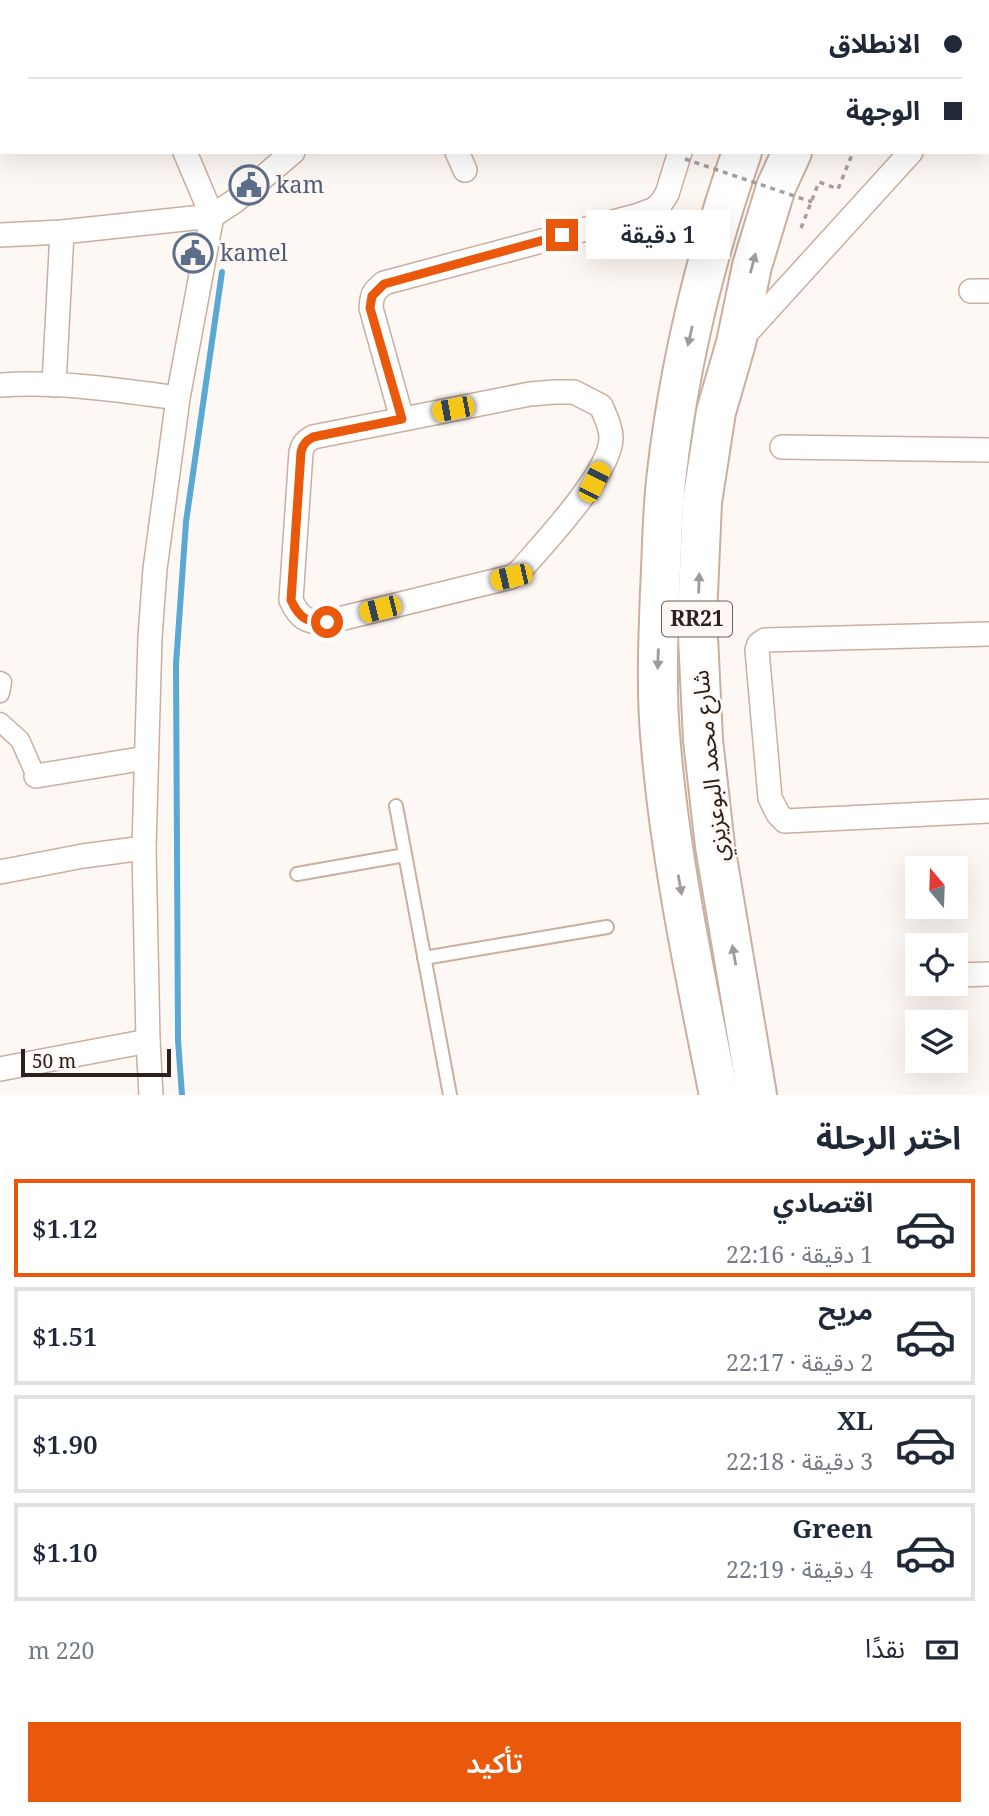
<!DOCTYPE html>
<html lang="ar">
<head>
<meta charset="utf-8">
<style>
	:root { --surface:#fff; --page:#f2f2f3; --text:#1f2937; --muted:#747a83; --line:#e0e1e3; --accent:#ea580c }
	body { margin:0; font-family:"Noto Serif","Noto Sans Arabic",serif; background:var(--page); color:var(--text); direction:rtl; height:100vh; display:flex; flex-direction:column; font-size:26px; white-space:nowrap }
	* { box-sizing:border-box; margin:0 }
	p { font-size:23px; color:var(--muted) }
	.icon { flex:none; width:38px; height:38px; fill:none; stroke:currentColor; stroke-width:2; stroke-linecap:round; stroke-linejoin:round }
	.map { position:relative; height:1095px; overflow:hidden; direction:ltr }
	.side { display:flex; flex-direction:column; background:var(--surface); flex:1 }
	.side>* { flex:none }
	.top-card { position:absolute; left:0px; top:0px; width:990px; height:154px; box-shadow:0 7px 28px #0002; direction:rtl; display:grid; align-content:center; height:154px; padding:0 28px; background:var(--surface) }
	.needle { width:46px; rotate:341deg }
	.fabs { position:absolute; left:905px; top:856px; display:grid; gap:14px }
	.fabs a { display:grid; place-items:center; width:63px; height:63px; border-radius:0px; background:var(--surface); box-shadow:0 7px 28px #0002; font-size:35px }
	.scale { position:absolute; left:21px; bottom:18px; width:150px; box-sizing:border-box; padding-left:7px; border:4px solid #2b201a; border-top:0; font-size:19px; line-height:24px; white-space:nowrap; color:#2b201a; -webkit-text-stroke:5px #fef8f5; paint-order:stroke }
	.end { position:absolute; width:32px; height:32px; margin:-16px; border:9px solid #ea580c; background:#fff; box-shadow:0 0 0 4px #fff }
	.from { border-radius:50% }
	.bubble { position:absolute; height:49px; border-radius:0px; background:var(--surface); box-shadow:0 7px 28px #0002; font-size:23px; font-weight:600; line-height:49px; text-align:center; direction:rtl }
	.car { position:absolute; width:21px; height:42px; margin:-21px -10px; border-radius:9px; box-shadow:0 0 5px 2px #0007; background:linear-gradient(#f5c518 24%,#345 0 40%,#f5c518 0 76%,#345 0 86%,#f5c518 0) }
	.top-card b { display:flex; align-items:center; gap:24px; height:66px; font-size:26px }
	.top-card b+b { border-top:2px solid var(--line) }
	.top-card i { width:18px; height:18px; background:var(--text) }
	ul { padding:0; list-style:none }
	li { display:flex; align-items:center; gap:21px; height:98px; margin:0 14px 10px; padding:0 14px; border:4px solid var(--line); border-radius:0px }
	li div { flex:1 }
	li b { display:block; font-size:26px }
	li em { font-style:normal; font-weight:600 }
	li.current { border-color:var(--accent) }
	li>.icon { width:63px; height:63px; stroke-width:1.5 }
	h2 { padding:0 28px; font-size:32px; line-height:84px }
	.pay { display:flex; align-items:center; gap:18px; height:77px; padding:0 28px; font-size:26px }
	.pay p { margin-inline-start:auto }
	.action { display:flex; gap:14px; margin-top:auto; padding:14px 28px }
	.action a { flex:1; height:80px; border-radius:0px; background:var(--accent); color:#fff; font-size:28px; font-weight:600; line-height:80px; text-align:center }
	.map>svg:first-child { display:block }
</style>
</head>
<body>
<div class="map">
<svg width="989" height="1095" viewBox="0 0 989 1095">
	<rect width="100%" height="100%" fill="#fef8f5"/>
	<g fill="none" stroke-linecap="round" stroke-linejoin="round">
		<polyline stroke="#5aa9d5" stroke-width="6" points="182,1095 178,1040 176,664 186,522 222,272"/>
		<g stroke="#caae9e" stroke-width="16">
			<g id="service">
				<polyline points="396,806 450,1095"/>
				<polyline points="297,874 405,855"/>
				<polyline points="424,958 607,927"/>
			</g>
		</g>
		<g stroke="#caae9e" stroke-width="21">
			<g id="pedestrian">
				<polyline points="0,681 2,682 0,693"/>
				<polyline points="0,722 20,740 36,776"/>
			</g>
		</g>
		<g stroke="#caae9e" stroke-width="26">
			<g id="minor">
				<polyline points="97,0 98,2"/>
				<polyline points="652,0 652,2"/>
				<polyline points="226,2 229,0"/>
				<polyline points="477,2 479,0"/>
				<polyline points="0,75 2,75"/>
				<polyline points="457,152 465,170"/>
				<polyline points="0,235 62,232 212,216 235,201 293,152"/>
				<polyline points="971,291 989,291"/>
				<polyline points="741,339 911,152"/>
				<path d="M0 385C60 381 119 390 178 398"/>
				<polyline points="54,385 62,232"/>
				<path d="M555 392H574L601 406C605 415 611 427 611 437 612 472 542 545 519 572L511 577 327 622C307 623 299 618 291 600L301 452C303 444 306 441 313 437L530 394Z"/>
				<path d="M402 419 371 308C372 294 373 292 384 283L639 215 655 209 661 203 667 194 680 152"/>
				<polyline points="782,447 989,450"/>
				<polyline points="989,634 765,640 759,644 757,650 770,798 778,814 785,821 989,811"/>
				<polyline points="36,776 146,758"/>
				<polyline points="0,872 83,856 144,848"/>
				<polyline points="956,975 989,974"/>
				<polyline points="0,1069 148,1041"/>
				<polyline points="151,1095 148,1041 144,848 150,637 155,569 178,398 212,216 185,152"/>
			</g>
		</g>
		<g stroke="#caae9e" stroke-width="42">
			<g id="motorway">
				<polyline points="821,2 822,0"/>
				<polyline points="868,2 870,0"/>
				<polyline points="908,2 909,0"/>
				<path d="M719 1095C696 980 671 863 661 746 656 695 658 643 660 592 662 555 662 518 666 481 678 370 705 258 742 152"/>
				<polyline points="757,1095 715,846 703,740 697,616 702,502 716,412 736,343 752,266 776,187 792,152"/>
			</g>
		</g>
		<polyline stroke="#a79f9b" stroke-width="3.5" stroke-dasharray="5 5" stroke-linecap="butt" points="801,228 819,182 838,189 853,152"/>
		<use href="#service" stroke="#fff" stroke-width="12"/>
		<use href="#pedestrian" stroke="#fff" stroke-width="18"/>
		<use href="#minor" stroke="#fff" stroke-width="23"/>
		<use href="#motorway" stroke="#fff" stroke-width="38"/>
		<polyline stroke="#a79f9b" stroke-width="3.5" stroke-dasharray="5 5" stroke-linecap="butt" points="685,159 812,202"/>
	</g>
	<defs><path id="oneway-solid" d="M-6-.8H1V-3.2L6.5 0L1 3.2V.8H-6Z" transform="scale(1.75)"/></defs>
	<g fill="#a09b98">
		<use href="#oneway-solid" transform="translate(753 263) rotate(-75)"/>
		<use href="#oneway-solid" transform="translate(690 336) rotate(103)"/>
		<use href="#oneway-solid" transform="translate(699 583) rotate(-88)"/>
		<use href="#oneway-solid" transform="translate(658 659) rotate(92)"/>
		<use href="#oneway-solid" transform="translate(680 885) rotate(80)"/>
		<use href="#oneway-solid" transform="translate(734 955) rotate(-100)"/>
	</g>
	<g fill="none" stroke-linecap="round" stroke-linejoin="round">
		<path stroke="#ea580c" stroke-width="9" d="M327 622C307 623 299 618 291 600L301 452C303 444 306 441 313 437L402 419 370 308 372 296 384 284 562 235"/>
	</g>
	<defs>
		<g id="civic-ring" transform="scale(2.0125)"><circle r="9.5" fill="#fef8f5" stroke="#5c6f8a" stroke-width="1.5"/><path d="M-.6-6.5H3V-4.5H.6V-3L4-1V1h2V6H-6V1h2V-1L-.6-3ZM-1.2 2.5V6h2.4V2.5Z" fill="#5c6f8a"/></g>
	</defs>
	<g fill-rule="evenodd">
		<use href="#civic-ring" x="249" y="185"/>
		<use href="#civic-ring" x="193" y="253"/>
	</g>
	<g text-anchor="middle" stroke-width="5" stroke-linejoin="round" paint-order="stroke">
		<rect fill="#fef8f5" stroke="#6a615c" stroke-width="2" x="662" y="601.5" width="70" height="35" rx="5"/>
		<g font-size="21" font-weight="bold" fill="#2b201a">
			<text x="697" y="626">RR21</text>
		</g>
		<g font-size="23" fill="#4e5e75" stroke="#fef8f5" text-anchor="start">
			<text x="276" y="193">kam</text>
			<text x="220" y="261">kamel</text>
		</g>
		<g font-size="23" fill="#2b201a" stroke="#fef8f5">
			<text transform="translate(710 766) rotate(-96)" y="8">شارع محمد البوعزيزي</text>
		</g>
	</g>
</svg>
<div class="fabs">
<a><svg class="needle" viewBox="-14 -14 28 28"><path d="M0-13l5 13h-10z" fill="#e53935"/><path d="M0 13l5-13h-10z" fill="#747a83"/></svg></a>
<a><svg class="icon" aria-label="locate" viewBox="0 0 24 24"><circle cx="12" cy="12" r="6"/><path d="M12 2v4M12 18v4M2 12h4M18 12h4"/></svg></a>
<a><svg class="icon" aria-label="layers" viewBox="0 0 24 24"><path d="M12 4l9 5-9 5-9-5zM3 14l9 5 9-5"/></svg></a>
</div>
<div class="scale">50 m</div>
<i class="end from" style="left:327px;top:622px"></i>
<i class="end" style="left:562px;top:235px"></i>
<div class="bubble" style="left:586px;top:210px;width:144px">1 دقيقة</div>
<i class="car" style="left:453px;top:409px;rotate:259deg"></i>
<i class="car" style="left:594px;top:482px;rotate:27deg"></i>
<i class="car" style="left:511px;top:577px;rotate:257deg"></i>
<i class="car" style="left:380px;top:609px;rotate:256deg"></i>
<div class="top-card">
<b><i class="from"></i>الانطلاق</b>
<b><i></i>الوجهة</b>
</div>
</div>
<section class="side">
<h2>اختر الرحلة</h2>
<ul>
<li class="current"><svg class="icon" aria-label="car" viewBox="0 0 24 24"><path d="M5 17H2v-5l4-1 3-4h7l3 4 3 1v5h-3M9 17h6M6 11h13"/><circle cx="7" cy="17" r="2"/><circle cx="17" cy="17" r="2"/></svg><div><b>اقتصادي</b><p>1 دقيقة · 22:16</p></div><em>$1.12</em></li>
<li><svg class="icon" aria-label="car" viewBox="0 0 24 24"><path d="M5 17H2v-5l4-1 3-4h7l3 4 3 1v5h-3M9 17h6M6 11h13"/><circle cx="7" cy="17" r="2"/><circle cx="17" cy="17" r="2"/></svg><div><b>مريح</b><p>2 دقيقة · 22:17</p></div><em>$1.51</em></li>
<li><svg class="icon" aria-label="car" viewBox="0 0 24 24"><path d="M5 17H2v-5l4-1 3-4h7l3 4 3 1v5h-3M9 17h6M6 11h13"/><circle cx="7" cy="17" r="2"/><circle cx="17" cy="17" r="2"/></svg><div><b>XL</b><p>3 دقيقة · 22:18</p></div><em>$1.90</em></li>
<li><svg class="icon" aria-label="car" viewBox="0 0 24 24"><path d="M5 17H2v-5l4-1 3-4h7l3 4 3 1v5h-3M9 17h6M6 11h13"/><circle cx="7" cy="17" r="2"/><circle cx="17" cy="17" r="2"/></svg><div><b>Green</b><p>4 دقيقة · 22:19</p></div><em>$1.10</em></li>
</ul>
<div class="pay"><svg class="icon" aria-label="cash" viewBox="0 0 24 24"><path d="M3 7h18v10H3z"/><circle cx="12" cy="12" r="2"/></svg>نقدًا<p>220 m</p></div>
<div class="action"><a>تأكيد</a></div>
</section>
</body>
</html>
